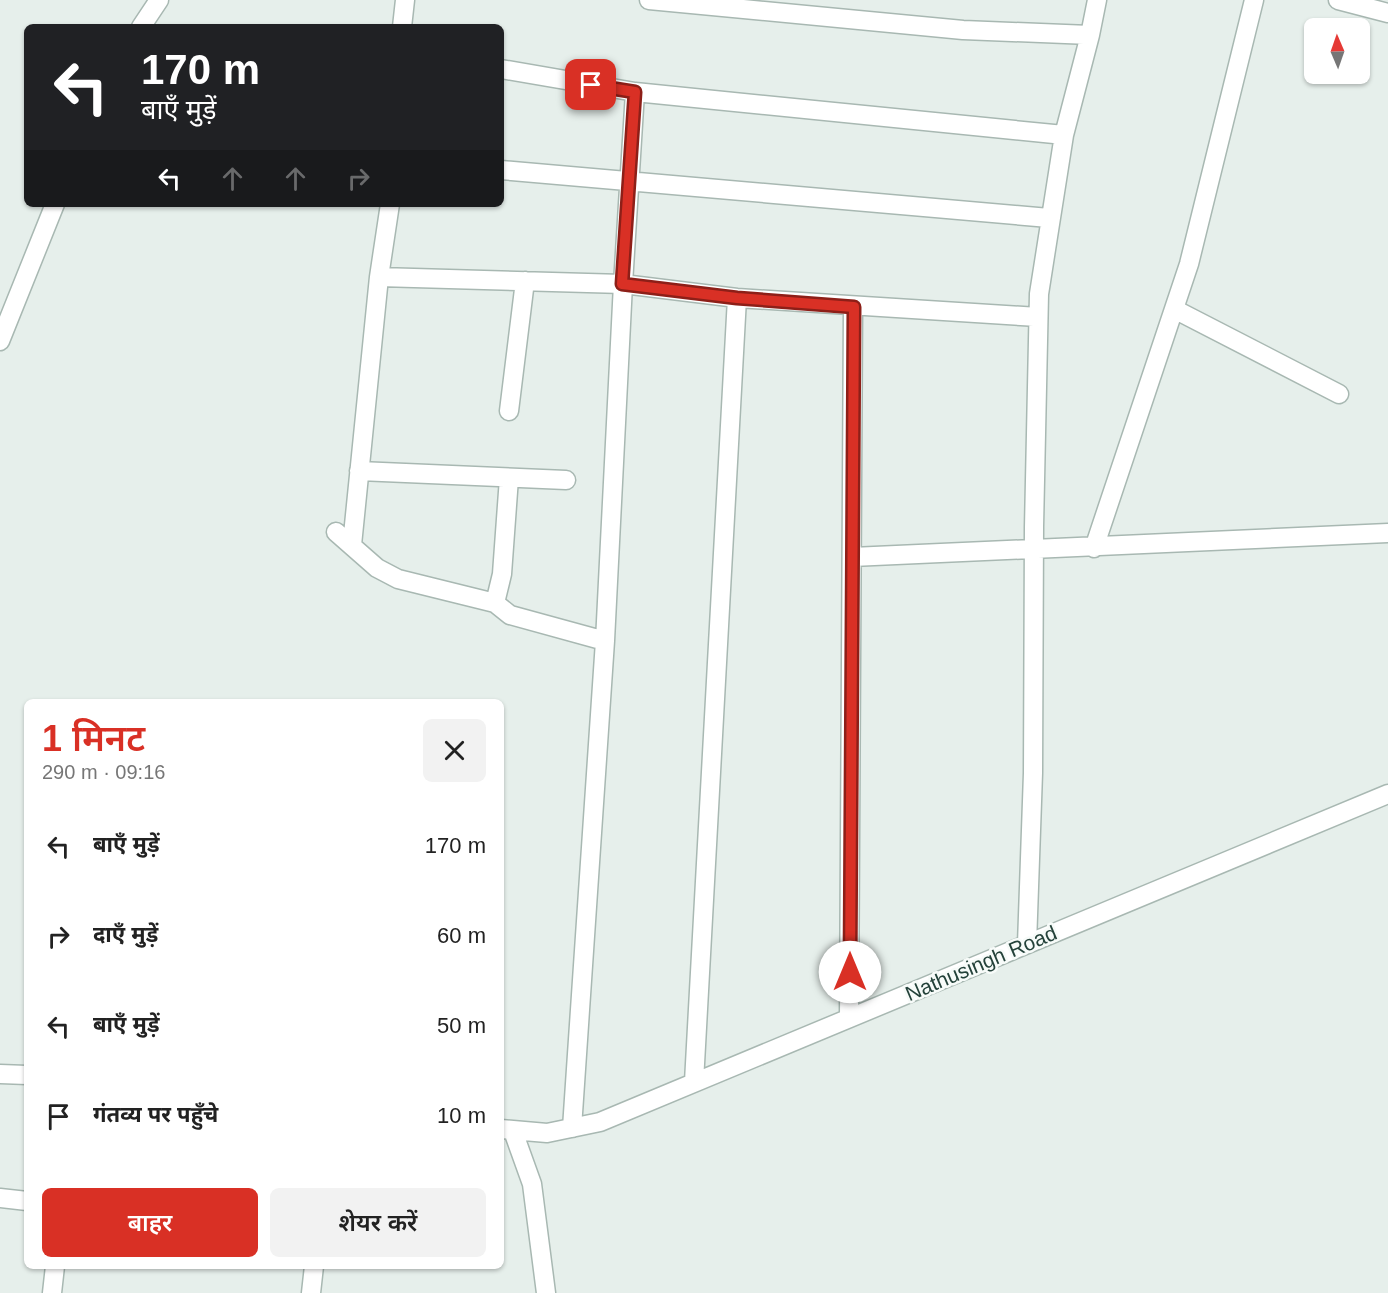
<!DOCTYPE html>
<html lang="hi">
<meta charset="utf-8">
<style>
:root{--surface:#fff;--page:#f2f2f2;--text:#222;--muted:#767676;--accent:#d93025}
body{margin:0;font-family:Helvetica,"Noto Sans Devanagari",sans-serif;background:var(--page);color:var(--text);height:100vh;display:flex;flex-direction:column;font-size:22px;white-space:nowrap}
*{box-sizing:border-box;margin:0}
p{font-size:20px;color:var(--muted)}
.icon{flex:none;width:33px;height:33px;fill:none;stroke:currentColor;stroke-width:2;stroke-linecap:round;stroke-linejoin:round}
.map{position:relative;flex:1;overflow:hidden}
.side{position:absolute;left:24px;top:699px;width:480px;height:570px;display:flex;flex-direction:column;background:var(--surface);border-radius:9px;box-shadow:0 2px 4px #0004}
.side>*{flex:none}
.guide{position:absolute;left:24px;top:24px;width:480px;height:183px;border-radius:9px;box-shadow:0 2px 4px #0004;background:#202124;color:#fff;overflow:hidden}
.needle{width:39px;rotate:358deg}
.tools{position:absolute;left:1304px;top:18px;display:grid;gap:12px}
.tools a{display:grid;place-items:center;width:66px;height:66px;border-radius:9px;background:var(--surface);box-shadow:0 2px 4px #0004;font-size:30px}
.pin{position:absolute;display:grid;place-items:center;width:51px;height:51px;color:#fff;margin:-26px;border-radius:12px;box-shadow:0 3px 9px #0006}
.me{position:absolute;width:66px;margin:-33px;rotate:0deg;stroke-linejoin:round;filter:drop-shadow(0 0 4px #0008)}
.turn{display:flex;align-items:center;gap:21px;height:126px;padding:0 18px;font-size:27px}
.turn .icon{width:78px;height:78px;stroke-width:2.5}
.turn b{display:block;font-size:42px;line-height:51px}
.lanes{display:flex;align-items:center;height:57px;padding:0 18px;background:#0003;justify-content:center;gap:30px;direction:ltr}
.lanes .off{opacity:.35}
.round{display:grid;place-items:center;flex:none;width:63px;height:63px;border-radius:9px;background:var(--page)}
.summary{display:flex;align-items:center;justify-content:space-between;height:102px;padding:0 18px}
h1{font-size:36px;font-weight:600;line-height:45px;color:var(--accent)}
.action{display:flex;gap:12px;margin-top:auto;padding:12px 18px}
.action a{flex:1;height:69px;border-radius:9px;background:var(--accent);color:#fff;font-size:24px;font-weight:600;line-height:69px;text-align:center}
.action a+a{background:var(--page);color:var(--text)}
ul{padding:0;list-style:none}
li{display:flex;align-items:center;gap:18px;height:90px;padding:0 18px}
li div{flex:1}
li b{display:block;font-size:22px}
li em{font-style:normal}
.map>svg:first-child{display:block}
</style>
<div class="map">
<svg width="1388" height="1293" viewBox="0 0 1388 1293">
<rect width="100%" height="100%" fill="#e6efeb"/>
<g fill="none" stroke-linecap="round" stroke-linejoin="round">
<g stroke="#a8b8b2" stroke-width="21">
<path id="minor" d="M 649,0 L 963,30 L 1090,35
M 1338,0 L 1388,13
M 402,27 L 405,0
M 501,69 L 635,92 L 1064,135
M 501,170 L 1049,218
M 379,277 L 623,284 L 737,298 L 1038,317
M 1174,309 L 1339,394
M 509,411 L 525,281
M 359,471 L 566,480
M 336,532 L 377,568 L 398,579 L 495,603 L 510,615 L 605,641
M 352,545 L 379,277 L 390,204
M 1094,548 L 1189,264 L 1254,0
M 852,557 L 1388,533
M 495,603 L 502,574 L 509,478
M 1027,944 L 1033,773 L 1034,527 L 1039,294 L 1064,135 L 1090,35 L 1097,0
M 849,1018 L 853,307
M 0,1074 L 27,1075
M 694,1082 L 737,298
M 572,1128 L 605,641 L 623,284 L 635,92
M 501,1129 L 547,1133 L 600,1122 L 1388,794
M 513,1131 L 532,1184 L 546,1293
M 0,1198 L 27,1201
M 52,1293 L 55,1266
M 311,1293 L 314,1266"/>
</g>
<g stroke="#a8b8b2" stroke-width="21">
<path id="tertiary" d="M 141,27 L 159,0
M 0,341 L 55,204"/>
</g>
<use href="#minor" stroke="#fff" stroke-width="18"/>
<use href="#tertiary" stroke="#fff" stroke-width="18"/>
</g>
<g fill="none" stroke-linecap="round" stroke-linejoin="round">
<g stroke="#8d1f18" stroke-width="15">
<path id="route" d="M 591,85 L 635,92 L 622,284 L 737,298 L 854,307 L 850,972"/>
</g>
<use href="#route" stroke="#d93025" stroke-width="10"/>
</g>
<g text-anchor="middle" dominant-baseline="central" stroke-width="5" stroke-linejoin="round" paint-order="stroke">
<g font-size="21" fill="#24423a" stroke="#f7fbf9">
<text transform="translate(981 963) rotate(-23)">Nathusingh Road</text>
</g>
</g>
</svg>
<div class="tools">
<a><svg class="needle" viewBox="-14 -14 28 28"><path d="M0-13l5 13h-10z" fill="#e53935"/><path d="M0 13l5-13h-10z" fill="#767676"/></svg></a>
</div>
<div class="pin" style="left:591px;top:85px;background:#d93025"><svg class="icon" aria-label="arrive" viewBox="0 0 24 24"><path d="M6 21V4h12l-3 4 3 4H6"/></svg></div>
<svg class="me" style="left:850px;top:972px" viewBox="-20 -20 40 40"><circle r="19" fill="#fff"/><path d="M0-13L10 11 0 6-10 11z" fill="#d93025"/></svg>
<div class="guide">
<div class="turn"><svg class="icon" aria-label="left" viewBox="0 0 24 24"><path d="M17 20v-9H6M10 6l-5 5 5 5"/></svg><div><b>170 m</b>बाएँ मुड़ें</div></div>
<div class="lanes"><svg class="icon" aria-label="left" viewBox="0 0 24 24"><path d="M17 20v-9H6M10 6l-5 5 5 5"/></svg><svg class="icon off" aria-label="ahead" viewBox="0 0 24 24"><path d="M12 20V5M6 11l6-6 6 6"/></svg><svg class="icon off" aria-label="ahead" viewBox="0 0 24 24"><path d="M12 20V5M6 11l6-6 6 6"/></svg><svg class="icon off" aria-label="right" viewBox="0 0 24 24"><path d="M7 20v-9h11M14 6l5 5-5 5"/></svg></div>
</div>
<section class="side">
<div class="summary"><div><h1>1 मिनट</h1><p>290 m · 09:16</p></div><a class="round"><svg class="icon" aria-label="close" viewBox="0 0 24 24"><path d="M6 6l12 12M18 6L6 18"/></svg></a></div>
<ul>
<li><svg class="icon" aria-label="left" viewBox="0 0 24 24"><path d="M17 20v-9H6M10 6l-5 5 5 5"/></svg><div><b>बाएँ मुड़ें</b></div><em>170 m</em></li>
<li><svg class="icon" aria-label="right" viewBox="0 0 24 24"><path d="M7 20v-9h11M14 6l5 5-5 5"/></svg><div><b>दाएँ मुड़ें</b></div><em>60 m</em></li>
<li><svg class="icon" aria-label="left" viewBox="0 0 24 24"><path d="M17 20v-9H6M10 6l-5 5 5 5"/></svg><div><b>बाएँ मुड़ें</b></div><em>50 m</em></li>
<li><svg class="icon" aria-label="arrive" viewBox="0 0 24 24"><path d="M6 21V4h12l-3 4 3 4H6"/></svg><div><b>गंतव्य पर पहुँचे</b></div><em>10 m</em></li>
</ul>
<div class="action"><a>बाहर</a><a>शेयर करें</a></div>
</section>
</div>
